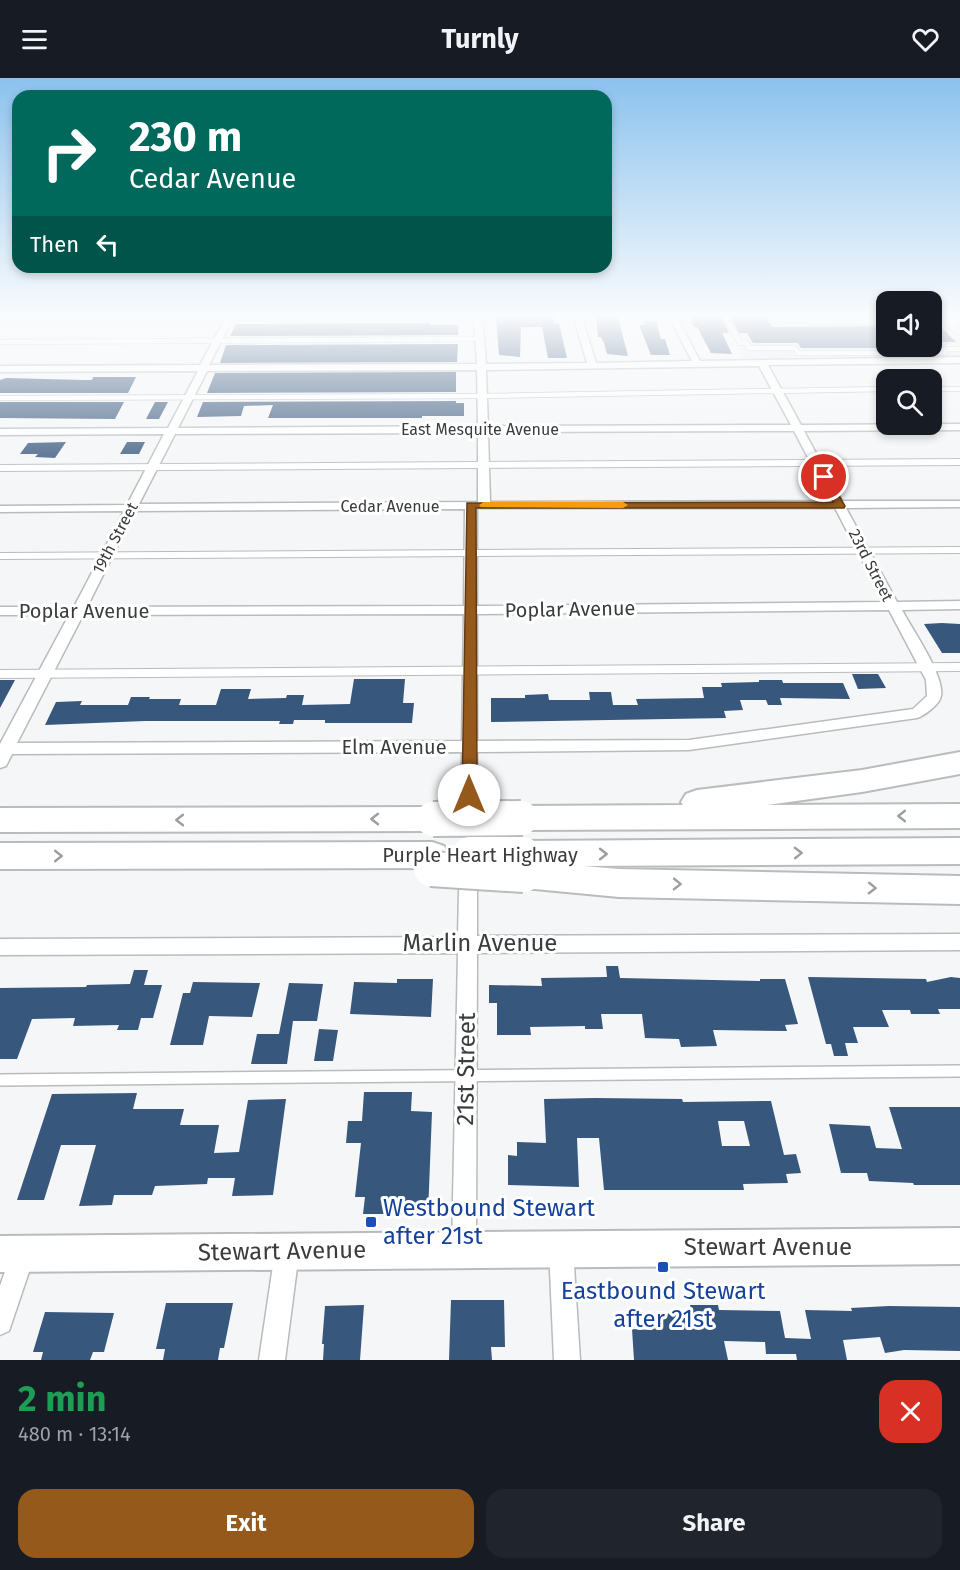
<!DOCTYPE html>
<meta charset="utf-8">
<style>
:root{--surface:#171b24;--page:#20242c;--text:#f1f3f6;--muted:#9ea1a6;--accent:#96591c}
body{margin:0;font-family:"Fira Sans",sans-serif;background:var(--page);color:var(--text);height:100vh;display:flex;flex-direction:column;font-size:22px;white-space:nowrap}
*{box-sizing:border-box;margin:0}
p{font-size:20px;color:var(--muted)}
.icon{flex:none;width:33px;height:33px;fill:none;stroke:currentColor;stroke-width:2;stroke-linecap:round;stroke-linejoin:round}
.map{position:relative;height:1282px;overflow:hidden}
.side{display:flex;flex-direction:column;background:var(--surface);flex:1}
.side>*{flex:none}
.guide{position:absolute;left:12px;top:12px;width:600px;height:183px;border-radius:18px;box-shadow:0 3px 9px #0003;background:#00695c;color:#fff;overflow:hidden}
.buttons{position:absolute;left:876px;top:213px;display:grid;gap:12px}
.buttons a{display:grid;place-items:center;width:66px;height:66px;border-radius:12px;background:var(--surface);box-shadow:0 3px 9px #0003;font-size:30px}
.pin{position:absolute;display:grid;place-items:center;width:51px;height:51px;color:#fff;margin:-26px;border:3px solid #fff;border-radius:50%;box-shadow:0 2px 6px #0007}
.me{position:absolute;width:66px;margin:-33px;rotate:0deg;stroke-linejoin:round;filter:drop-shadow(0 0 4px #0008)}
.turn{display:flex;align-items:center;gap:21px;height:126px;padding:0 18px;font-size:27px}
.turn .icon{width:78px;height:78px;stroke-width:2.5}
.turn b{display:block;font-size:42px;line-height:51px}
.then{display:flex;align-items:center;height:57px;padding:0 18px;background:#0003;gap:12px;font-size:22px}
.round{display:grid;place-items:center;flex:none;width:63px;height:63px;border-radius:18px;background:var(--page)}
.summary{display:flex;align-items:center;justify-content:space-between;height:102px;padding:0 18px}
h1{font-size:36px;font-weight:700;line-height:45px;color:#1e9e55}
.primary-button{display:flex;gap:12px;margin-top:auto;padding:12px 18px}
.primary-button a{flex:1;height:69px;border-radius:18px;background:var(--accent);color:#fff;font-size:24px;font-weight:700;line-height:69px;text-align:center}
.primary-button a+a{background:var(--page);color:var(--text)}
header{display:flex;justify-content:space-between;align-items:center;height:78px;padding:0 18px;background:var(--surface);font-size:27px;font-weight:700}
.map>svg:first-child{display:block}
</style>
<header><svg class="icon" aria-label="menu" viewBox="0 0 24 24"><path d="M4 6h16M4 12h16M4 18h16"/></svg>Turnly<svg class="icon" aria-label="heart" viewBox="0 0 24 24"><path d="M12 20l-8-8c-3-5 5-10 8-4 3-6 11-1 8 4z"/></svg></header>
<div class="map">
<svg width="960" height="1282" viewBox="0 0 960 1282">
<rect width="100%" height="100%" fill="#f4f6f8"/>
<path fill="#e5ecf5" d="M 719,237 L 886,237 L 886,268 L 932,268 L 932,237 L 949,237 L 960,247 L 960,279 L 745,280 Z"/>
<path fill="#38577d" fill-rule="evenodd" d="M 502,237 L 554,237 L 554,246 L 559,245 L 567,280 L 548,280 L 542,249 L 521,249 L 520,279 L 499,277 L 496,239 L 502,239 Z
M 596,237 L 618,239 L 628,278 L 607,276 L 604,265 L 601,259 L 598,259 Z
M 690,237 L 720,237 L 729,255 L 722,255 L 732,276 L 711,275 L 697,249 L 694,249 Z
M 729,237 L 765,237 L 772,249 L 886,248 L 886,270 L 801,270 L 798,265 L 753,265 L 747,255 L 739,255 Z
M 644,243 L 656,243 L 661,261 L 665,261 L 670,277 L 651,277 L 639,247 L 645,247 Z
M 430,245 L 430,247 L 458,247 L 458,257 L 230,258 L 236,246 Z
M 932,249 L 941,249 L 956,264 L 932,264 Z
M 458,266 L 457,284 L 220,285 L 226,267 Z
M 456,294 L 456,314 L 207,315 L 215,295 Z
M 93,299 L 136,299 L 128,315 L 0,315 L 0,302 L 6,300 L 83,302 L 92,302 Z
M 456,323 L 456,325 L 464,325 L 464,338 L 422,338 L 422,340 L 268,340 L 273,327 L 244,328 L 241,338 L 197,339 L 203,324 Z
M 0,324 L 124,324 L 115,341 L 0,340 Z
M 155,324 L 168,324 L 159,341 L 146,341 Z
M 66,364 L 55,380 L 35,379 L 38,376 L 20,376 L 28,365 Z
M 127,364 L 145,364 L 139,376 L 120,376 Z
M 942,545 L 960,546 L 960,575 L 942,575 L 924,546 Z
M 852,596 L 878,596 L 886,610 L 858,611 Z
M 354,601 L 405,601 L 403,625 L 414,625 L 412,645 L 325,645 L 325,642 L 294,642 L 293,646 L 279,646 L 280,643 L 145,643 L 45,647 L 56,624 L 82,623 L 80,627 L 128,627 L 131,619 L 150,619 L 149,621 L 181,621 L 179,627 L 216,627 L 221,611 L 251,611 L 248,621 L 286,620 L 287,617 L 304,617 L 302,627 L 350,626 Z
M 0,602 L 15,602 L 0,630 Z
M 759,602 L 782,602 L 783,605 L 843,605 L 850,621 L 780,620 L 782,627 L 768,627 L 766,622 L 740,622 L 743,632 L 724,633 L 726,640 L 491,644 L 491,620 L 525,620 L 525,617 L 548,616 L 549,622 L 590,622 L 589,614 L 611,614 L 613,627 L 638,627 L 636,621 L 704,620 L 702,609 L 722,609 L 721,605 L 759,604 Z
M 606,888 L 618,888 L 620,900 L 760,903 L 760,901 L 785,901 L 798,946 L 785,947 L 787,953 L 713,952 L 717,968 L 681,969 L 679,961 L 645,960 L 642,936 L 601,936 L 603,951 L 585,951 L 585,948 L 530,949 L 531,957 L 497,957 L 497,925 L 489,925 L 489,907 L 542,908 L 541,900 L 607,899 Z
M 134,892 L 148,892 L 144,907 L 162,907 L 153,940 L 141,940 L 138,952 L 117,952 L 119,947 L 73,948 L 75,940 L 32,941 L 17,981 L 0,981 L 0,910 L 86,909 L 87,907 L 130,906 Z
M 808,899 L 926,901 L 927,904 L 951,899 L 960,900 L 960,931 L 938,931 L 940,936 L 911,936 L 910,932 L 882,932 L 889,949 L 853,949 L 858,965 L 845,965 L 848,978 L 834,978 L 831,966 L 826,966 Z
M 397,901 L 433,901 L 431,939 L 350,936 L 354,904 L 397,905 Z
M 193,904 L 260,905 L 252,939 L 209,938 L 203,967 L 170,967 L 183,915 L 190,915 Z
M 289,905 L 323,906 L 317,943 L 293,943 L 287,986 L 251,986 L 257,956 L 279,956 Z
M 319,951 L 338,952 L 333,983 L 314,983 Z
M 364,1014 L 412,1014 L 411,1033 L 432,1034 L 428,1136 L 363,1136 L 365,1119 L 355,1119 L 361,1065 L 346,1065 L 348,1043 L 362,1043 Z
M 137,1015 L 133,1031 L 184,1031 L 180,1047 L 219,1047 L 214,1075 L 239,1074 L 248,1022 L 286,1021 L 273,1117 L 232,1118 L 235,1100 L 208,1100 L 207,1106 L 155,1108 L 152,1117 L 114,1117 L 112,1127 L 79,1128 L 96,1067 L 61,1067 L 44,1122 L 17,1122 L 52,1016 Z
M 595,1020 L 682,1021 L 683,1024 L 771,1023 L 784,1077 L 796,1076 L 801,1095 L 786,1096 L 788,1105 L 743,1106 L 744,1112 L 604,1112 L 599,1060 L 577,1060 L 579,1109 L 508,1107 L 508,1077 L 517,1078 L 517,1064 L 546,1065 L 544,1021 ZM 718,1043 L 744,1043 L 750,1068 L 722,1068 Z
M 889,1029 L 960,1029 L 960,1107 L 914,1107 L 913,1105 L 869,1103 L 867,1095 L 841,1095 L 829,1046 L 870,1048 L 876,1070 L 902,1071 Z
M 451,1222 L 504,1222 L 505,1269 L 491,1269 L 492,1282 L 449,1282 Z
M 166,1225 L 233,1225 L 224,1270 L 220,1270 L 218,1282 L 163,1282 L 165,1271 L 156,1271 Z
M 364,1227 L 360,1282 L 323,1282 L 324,1266 L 322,1266 L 325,1228 Z
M 690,1227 L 718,1227 L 719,1232 L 780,1233 L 785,1260 L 811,1261 L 805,1232 L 852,1233 L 851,1230 L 889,1228 L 960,1229 L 960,1273 L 904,1272 L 885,1275 L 880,1259 L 843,1262 L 847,1282 L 797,1282 L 796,1276 L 766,1276 L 765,1264 L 724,1263 L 728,1282 L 634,1282 L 632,1251 L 652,1252 L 651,1236 L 692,1235 Z
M 45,1234 L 114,1235 L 104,1274 L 93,1274 L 90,1282 L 41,1282 L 43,1274 L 33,1274 Z"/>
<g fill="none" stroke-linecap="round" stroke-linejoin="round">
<g stroke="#b9bbbd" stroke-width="6">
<path id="lane-far3" d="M 724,237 L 740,265 L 746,265 L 749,270 L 795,270 L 798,275 L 945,275 L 940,271 L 960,271
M 781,237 L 784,243 L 886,244
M 932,244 L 960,244
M 947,244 L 960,255
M 0,264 L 479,261
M 932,311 L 960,311
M 0,320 L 483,318 L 886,311"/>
</g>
<g stroke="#b9bbbd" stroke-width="8">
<path id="lane-far2" d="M 0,390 L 960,384
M 0,478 L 960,472"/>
</g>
<g stroke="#b9bbbd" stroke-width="10">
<path id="lane-far1" d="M 0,596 L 960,589"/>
</g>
<g stroke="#b9bbbd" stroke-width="14">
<path id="lane" d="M 0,1002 L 960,993"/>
</g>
<g stroke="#b9bbbd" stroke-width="3">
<path id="street" d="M 482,237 L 486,286 L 587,285 L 573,237 L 581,237 L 596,285 L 692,283 L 668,237 L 676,237 L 700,283 L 960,279 L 960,285 L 768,287 L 801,347 L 960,346 L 960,352 L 804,353 L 842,423 L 960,423 L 960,429 L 846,430 L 897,524 L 960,523 L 960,531 L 902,532 C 912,551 945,598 941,618 C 940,626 924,638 917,640 L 689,672 L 477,674 L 477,718 L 475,722 L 463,722 L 461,718 L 462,674 L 12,676 L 6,688 L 0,690 L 0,666 L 69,537 L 0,537 L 0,529 L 74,529 L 124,433 L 0,434 L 0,428 L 127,427 L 164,356 L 0,357 L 0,351 L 168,350 L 198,293 L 0,294 L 0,288 L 200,287 L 224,243 L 0,243 L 0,239 ZM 474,241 L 477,286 L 209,287 L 232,242 ZM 759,288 L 791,347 L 488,348 L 486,292 ZM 477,292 L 478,348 L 178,350 L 207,293 ZM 794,353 L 831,423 L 490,424 L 488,354 ZM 478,355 L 478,424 L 139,426 L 175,356 ZM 477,430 L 835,430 L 884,524 L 477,528 ZM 465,431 L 464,528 L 87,529 L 135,433 ZM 889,532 L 926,602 L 927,618 L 913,631 L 689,662 L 477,663 L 477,536 ZM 464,536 L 462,663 L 17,665 L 83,537 Z
M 468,804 L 474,806 L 477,811 L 477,858 L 960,856 L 960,872 L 477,875 L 476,1171 L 472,1179 L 464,1183 L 456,1179 L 452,1171 L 458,875 L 0,877 L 0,861 L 458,859 L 459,811 L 462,806 Z
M 561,1159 L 569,1163 L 573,1171 L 580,1282 L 554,1282 L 549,1171 L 553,1163 Z
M 287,1162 L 295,1166 L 299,1174 L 285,1282 L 259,1282 L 275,1174 L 279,1166 Z
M 23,1164 L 32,1167 L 35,1176 L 9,1253 L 0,1257 L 0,1208 L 14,1167 Z"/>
</g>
<g stroke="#b9bbbd" stroke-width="4">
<path id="secondary" d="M 960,1150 L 960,1186 L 0,1194 L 0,1158 Z"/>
</g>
<g stroke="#b9bbbd" stroke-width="3">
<path id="primary" d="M 953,237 L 960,237 L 960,242 Z"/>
</g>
<g stroke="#b9bbbd" stroke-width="4">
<path id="highway" d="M 960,674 L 960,696 L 862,714 L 767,727 L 960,726 L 960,750 L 521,752 L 510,748 L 505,740 L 510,732 L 521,728 L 683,727 L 681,724 L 686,716 L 697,712 L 862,692 Z
M 433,729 L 444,732 L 449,741 L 444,750 L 433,753 L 0,754 L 0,730 Z
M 960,760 L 960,786 L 584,788 L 619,791 L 960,798 L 960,826 L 619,819 L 524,810 L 512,807 L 507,797 L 512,787 L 515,786 L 511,785 L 507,776 L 511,767 L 523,763 Z
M 432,764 L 444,768 L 448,777 L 444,786 L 432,790 L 0,791 L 0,765 Z"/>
</g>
<use href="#lane-far3" stroke="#fff" stroke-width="4.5"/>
<use href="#lane-far2" stroke="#fff" stroke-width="6"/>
<use href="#lane-far1" stroke="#fff" stroke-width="8"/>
<use href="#lane" stroke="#fff" stroke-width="11"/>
<use href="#street" fill="#fff" fill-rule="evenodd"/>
<use href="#secondary" fill="#fff" fill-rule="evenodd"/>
<use href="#primary" fill="#fff" fill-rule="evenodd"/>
<use href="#highway" fill="#fff" fill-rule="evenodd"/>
<g stroke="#b9bbbd" stroke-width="38" stroke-linecap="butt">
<path id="highway-bridge" d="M 433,741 L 521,740
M 470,776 L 523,776
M 431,791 L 524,797"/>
</g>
<use href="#highway-bridge" stroke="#fff" stroke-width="34"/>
</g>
<defs><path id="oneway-chevron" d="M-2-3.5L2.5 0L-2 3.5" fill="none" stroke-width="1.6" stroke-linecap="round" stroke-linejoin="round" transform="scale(1.5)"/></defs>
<g stroke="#9d9e9e">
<use href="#oneway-chevron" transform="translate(902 738) rotate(180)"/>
<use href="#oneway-chevron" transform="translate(375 741) rotate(180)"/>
<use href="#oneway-chevron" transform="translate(180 742) rotate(180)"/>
<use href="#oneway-chevron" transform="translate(798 775) rotate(-1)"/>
<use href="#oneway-chevron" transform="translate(603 776)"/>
<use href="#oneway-chevron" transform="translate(58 778)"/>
<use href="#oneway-chevron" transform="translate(677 806) rotate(1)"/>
<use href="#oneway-chevron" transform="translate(872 810) rotate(1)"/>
</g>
<linearGradient id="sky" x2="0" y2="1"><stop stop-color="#8bc2ee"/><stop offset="0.57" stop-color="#fafbfc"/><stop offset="1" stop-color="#fafbfc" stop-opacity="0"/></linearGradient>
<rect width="960" height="417" fill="url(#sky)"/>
<path fill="#96591c" stroke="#623a12" stroke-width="1.5" d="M 820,397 L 827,397 L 845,428 L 844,430 L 476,430 L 477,717 L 474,721 L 464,721 L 462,717 L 467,425 L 833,424 L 819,399 Z"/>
<path fill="#f59e0b" d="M 484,424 L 623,424 L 628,427 L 623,430 L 481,429 L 479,427 Z"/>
<g fill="#1a4fb4" stroke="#fff" stroke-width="2">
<rect x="365" y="1138" width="12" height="12" rx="3"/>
<rect x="657" y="1183" width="12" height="12" rx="3"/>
</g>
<g text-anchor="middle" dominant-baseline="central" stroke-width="6" stroke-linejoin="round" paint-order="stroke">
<g font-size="16" fill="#3b3c3d" stroke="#fff">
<text x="480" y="351">East Mesquite Avenue</text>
<text x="390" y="428">Cedar Avenue</text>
<text transform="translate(115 460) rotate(-62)">19th Street</text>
<text transform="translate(871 487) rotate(63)">23rd Street</text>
</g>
<g font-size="20" fill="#3b3c3d" stroke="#fff">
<text transform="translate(570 531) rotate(-1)">Poplar Avenue</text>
<text x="84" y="533">Poplar Avenue</text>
<text x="394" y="669">Elm Avenue</text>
<text x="480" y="777">Purple Heart Highway</text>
</g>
<g font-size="24" fill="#3b3c3d" stroke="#fff">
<text x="480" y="865">Marlin Avenue</text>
<text transform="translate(466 991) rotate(-89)">21st Street</text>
<text x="768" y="1169">Stewart Avenue</text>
<text transform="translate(282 1173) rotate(-1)">Stewart Avenue</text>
</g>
<g font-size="24" fill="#164399" stroke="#fff" text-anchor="start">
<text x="383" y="1130">Westbound Stewart<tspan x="383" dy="28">after 21st</tspan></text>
<text x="663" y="1213" text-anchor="middle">Eastbound Stewart<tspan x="663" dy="28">after 21st</tspan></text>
</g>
</g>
</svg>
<div class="buttons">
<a><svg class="icon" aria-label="sound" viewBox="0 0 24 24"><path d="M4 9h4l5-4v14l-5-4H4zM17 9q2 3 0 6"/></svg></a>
<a><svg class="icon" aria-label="search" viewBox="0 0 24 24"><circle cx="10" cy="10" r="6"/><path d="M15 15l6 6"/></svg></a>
</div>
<div class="pin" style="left:824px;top:399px;background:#d93025"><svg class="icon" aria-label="arrive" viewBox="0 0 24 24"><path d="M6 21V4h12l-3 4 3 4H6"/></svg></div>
<svg class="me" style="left:469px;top:717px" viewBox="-20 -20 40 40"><circle r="19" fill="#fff"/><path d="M0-13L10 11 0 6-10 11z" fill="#96591c"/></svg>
<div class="guide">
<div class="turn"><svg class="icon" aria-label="right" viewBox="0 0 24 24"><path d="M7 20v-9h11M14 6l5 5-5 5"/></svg><div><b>230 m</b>Cedar Avenue</div></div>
<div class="then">Then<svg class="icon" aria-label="left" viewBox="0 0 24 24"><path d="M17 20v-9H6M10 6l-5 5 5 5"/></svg></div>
</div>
</div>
<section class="side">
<div class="summary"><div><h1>2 min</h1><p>480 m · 13:14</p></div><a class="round" style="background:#d93025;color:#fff"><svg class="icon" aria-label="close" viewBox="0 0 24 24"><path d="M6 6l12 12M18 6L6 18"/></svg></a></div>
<div class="primary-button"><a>Exit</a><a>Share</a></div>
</section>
